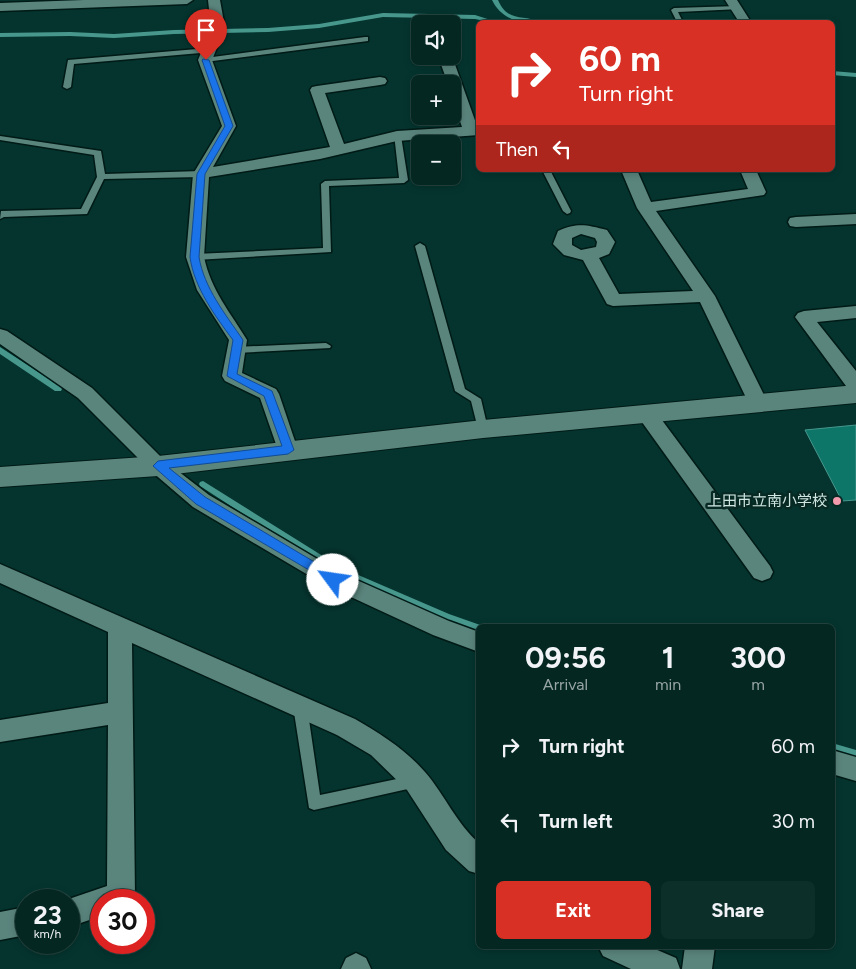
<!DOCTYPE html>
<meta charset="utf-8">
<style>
:root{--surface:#042722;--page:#0d2f2a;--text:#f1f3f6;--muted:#97a5a5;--line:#254440;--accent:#d93025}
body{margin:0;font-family:Figtree,"Noto Sans JP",sans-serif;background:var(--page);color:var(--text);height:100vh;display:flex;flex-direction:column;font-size:19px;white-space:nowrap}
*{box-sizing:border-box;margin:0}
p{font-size:16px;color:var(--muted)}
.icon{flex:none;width:28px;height:28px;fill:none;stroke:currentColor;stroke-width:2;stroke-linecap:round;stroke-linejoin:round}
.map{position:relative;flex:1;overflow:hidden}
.drawer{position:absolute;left:476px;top:624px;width:359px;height:325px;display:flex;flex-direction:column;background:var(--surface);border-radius:8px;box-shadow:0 2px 8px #0003,0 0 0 1px var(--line)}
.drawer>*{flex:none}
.banner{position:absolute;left:476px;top:20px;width:359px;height:152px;border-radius:8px;box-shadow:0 2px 8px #0003,0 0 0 1px var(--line);background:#d93025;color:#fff;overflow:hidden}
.controls{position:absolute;left:411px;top:15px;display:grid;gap:10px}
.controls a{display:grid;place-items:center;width:50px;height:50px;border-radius:8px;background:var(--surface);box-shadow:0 2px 8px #0003,0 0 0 1px var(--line);font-size:25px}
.speed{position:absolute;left:15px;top:889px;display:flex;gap:10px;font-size:25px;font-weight:700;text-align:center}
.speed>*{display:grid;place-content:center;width:65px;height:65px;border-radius:50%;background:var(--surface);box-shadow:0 2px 8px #0003,0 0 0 1px var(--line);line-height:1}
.speed small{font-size:12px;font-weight:400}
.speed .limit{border:8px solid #d22;background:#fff;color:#111}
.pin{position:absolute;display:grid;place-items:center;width:42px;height:42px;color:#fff;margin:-51px -21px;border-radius:50% 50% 50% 0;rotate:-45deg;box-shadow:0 0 5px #0007}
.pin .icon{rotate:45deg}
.me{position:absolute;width:55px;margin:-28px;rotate:301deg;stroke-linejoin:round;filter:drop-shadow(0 0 4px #0008)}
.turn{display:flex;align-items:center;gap:18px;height:105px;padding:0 20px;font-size:22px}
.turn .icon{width:65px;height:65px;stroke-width:2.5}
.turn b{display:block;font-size:35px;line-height:42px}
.then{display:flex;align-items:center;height:48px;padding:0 20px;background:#0003;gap:10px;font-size:19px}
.eta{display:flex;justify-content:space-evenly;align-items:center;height:85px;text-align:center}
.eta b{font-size:30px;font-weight:700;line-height:35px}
.cta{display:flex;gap:10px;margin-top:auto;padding:10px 20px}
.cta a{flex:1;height:58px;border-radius:8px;background:var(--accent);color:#fff;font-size:20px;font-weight:700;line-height:58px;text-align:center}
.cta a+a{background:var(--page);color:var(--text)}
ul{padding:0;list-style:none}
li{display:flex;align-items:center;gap:15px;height:75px;padding:0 20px}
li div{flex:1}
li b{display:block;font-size:19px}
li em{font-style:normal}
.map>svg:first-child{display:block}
</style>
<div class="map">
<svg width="856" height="969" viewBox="0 0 856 969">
<rect width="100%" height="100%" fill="#05342e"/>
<path fill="#0d7669" stroke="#47978d" d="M 856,425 L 856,500 L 842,501 L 805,430 Z"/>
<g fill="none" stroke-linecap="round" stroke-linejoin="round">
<path fill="#47978d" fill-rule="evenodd" d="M 492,0 L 498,0 C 508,23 523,14 541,22 C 521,25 501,19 492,0 Z
M 383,13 L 475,15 L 497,22 L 490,22 L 475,19 L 383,17 L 319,28 L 268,32 L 174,34 L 114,38 L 70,36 L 0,37 L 0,33 L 70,32 L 114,34 L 174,30 L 268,28 L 319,24 Z
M 832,71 L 856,73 L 856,77 L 832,75 Z
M 0,347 L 61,387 L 62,389 L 61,391 L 55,391 L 0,354 Z
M 203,481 L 342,568 L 449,614 L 483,626 L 479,626 L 479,633 L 476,632 L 443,620 L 336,574 L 200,486 L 199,484 L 200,482 Z
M 832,743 L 856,750 L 856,760 L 832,753 Z"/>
<g stroke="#001a16" stroke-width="3">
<path id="service" d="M 738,6 L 740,7 L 740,9 L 678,12 L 683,22 L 677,22 L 671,10 L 674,8 Z
M 365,37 L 368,37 L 368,41 L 205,62 L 201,60 L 205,58 Z
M 209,48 L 213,50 L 212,52 L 74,64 L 71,87 L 67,89 L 63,87 L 68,60 Z
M 394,134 L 401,136 L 408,180 L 404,183 L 329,186 L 331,252 L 195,260 L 190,257 L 195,254 L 323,248 L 321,184 L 325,181 L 399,178 Z
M 0,136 L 101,151 L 105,174 L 201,171 L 205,174 L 201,177 L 104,179 L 87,214 L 4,217 L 0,219 L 1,211 L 81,209 L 97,177 L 94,155 L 0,140 Z
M 542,170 L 550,170 L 571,211 L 570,213 L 567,214 L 563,211 Z
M 420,243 L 425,246 L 465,389 L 481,399 L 488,429 L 487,432 L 483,433 L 478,429 L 471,401 L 455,391 L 415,246 Z
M 326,343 L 331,346 L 330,348 L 236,353 L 231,350 L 236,347 Z
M 300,700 L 305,702 L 307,706 L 320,795 L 416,775 L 421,776 L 423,781 L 421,786 L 314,810 L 309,808 L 293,706 L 295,702 Z"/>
</g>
<g stroke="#001a16" stroke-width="3">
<path id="minor" d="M 84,0 L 193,0 L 187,4 L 0,11 L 0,3 Z
M 208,0 L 220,0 L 225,28 L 212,60 L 236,126 L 213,167 L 330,147 L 310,90 L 312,87 L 317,86 L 380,77 L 385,78 L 387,81 L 385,84 L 380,85 L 325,93 L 344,144 L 397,131 L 462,127 L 452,98 L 452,84 L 448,84 L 438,56 L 452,56 L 477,126 L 479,126 L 479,135 L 397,141 L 320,159 L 209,177 L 204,257 C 211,290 230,312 247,340 L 242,373 L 276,389 L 279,394 L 298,450 L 295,455 L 288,457 L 281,455 L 278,450 L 260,398 L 225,381 L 222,376 L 229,340 L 197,290 L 186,257 L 193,174 L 222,126 L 198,60 L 211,28 Z
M 725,0 L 737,0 L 751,22 L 739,22 Z
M 621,170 L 637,170 L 651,202 L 748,189 L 740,170 L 756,170 L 766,192 L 764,195 L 656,211 L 715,296 L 768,403 L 765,408 L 758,410 L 751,408 L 700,302 L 613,306 L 607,304 L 583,260 L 564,255 L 553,244 L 558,231 C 578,222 587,225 607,230 L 615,242 L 609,254 L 599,258 L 619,294 L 693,291 L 637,208 ZM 581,234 L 595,238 L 597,242 L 596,247 L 581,250 L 572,245 L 572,238 Z
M 856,214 L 856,224 L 796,227 L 790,226 L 788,222 L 790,218 L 796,217 Z
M 856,306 L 856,318 L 817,322 L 856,371 L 856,392 L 849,390 L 795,317 L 798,313 L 804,311 Z
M 0,329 L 7,331 L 92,388 L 165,461 L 209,495 L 341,573 L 449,621 L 479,632 L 479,652 L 433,635 L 325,585 L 193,507 L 151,471 L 78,398 L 0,344 Z
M 646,406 L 653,408 L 770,566 L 773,572 L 770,578 L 762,581 L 754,578 L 639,418 L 636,413 L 639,408 Z
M 0,564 L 355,719 C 381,734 406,750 425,772 C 445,795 456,823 479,843 L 479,874 L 469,871 L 446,850 L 407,790 L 371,755 L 337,735 L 132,643 L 135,896 L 134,900 L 101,900 L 101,916 L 69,927 L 69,900 L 66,900 L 107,886 L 108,725 L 0,742 L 0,720 L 108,703 L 108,632 L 0,583 Z
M 832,750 L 856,757 L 856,781 L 832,774 Z
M 26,907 L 26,935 L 0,940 L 0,912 Z
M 598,946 L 648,946 L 676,958 L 680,969 L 631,969 L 603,956 Z
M 685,946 L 715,946 L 712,969 L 682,969 Z
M 356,953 L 366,958 L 371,969 L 341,969 L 346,958 Z"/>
</g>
<g stroke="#001a16" stroke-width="2">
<path id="tertiary" d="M 856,385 L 856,403 L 483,438 L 158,476 L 0,487 L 0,467 L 158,456 L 483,420 Z"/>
</g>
<use href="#service" fill="#5a857d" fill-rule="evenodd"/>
<use href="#minor" fill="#5a857d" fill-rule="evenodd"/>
<use href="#tertiary" fill="#5a857d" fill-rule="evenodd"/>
</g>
<path fill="#1a73e8" stroke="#114b97" d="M 203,59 L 209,60 L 233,126 L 205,174 L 199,257 C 204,288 226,315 243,340 L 237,374 L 272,391 L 294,450 L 288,454 L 169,468 L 205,497 L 338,576 L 339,580 L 338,583 L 333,584 L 196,504 L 153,466 L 158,461 L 282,446 L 264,396 L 227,376 L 233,340 C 215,316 194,287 190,257 L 197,174 L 225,126 L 202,60 Z"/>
<circle fill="#f39aac" stroke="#072924" stroke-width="2" cx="837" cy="501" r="5"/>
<g text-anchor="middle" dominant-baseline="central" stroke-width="5" stroke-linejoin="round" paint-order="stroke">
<g font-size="15" fill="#cee5e0" stroke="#072924" text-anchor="end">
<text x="827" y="501">上田市立南小学校</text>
</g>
</g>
</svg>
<div class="controls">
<a><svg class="icon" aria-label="sound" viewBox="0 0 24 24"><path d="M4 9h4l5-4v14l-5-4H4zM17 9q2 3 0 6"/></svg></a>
<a>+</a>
<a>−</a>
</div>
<div class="speed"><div>23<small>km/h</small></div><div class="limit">30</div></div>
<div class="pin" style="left:206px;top:60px;background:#d93025"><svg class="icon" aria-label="arrive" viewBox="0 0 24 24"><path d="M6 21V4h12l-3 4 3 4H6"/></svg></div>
<svg class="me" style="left:333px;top:580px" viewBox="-20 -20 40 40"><circle r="19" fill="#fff"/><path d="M0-13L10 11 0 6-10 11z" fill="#1a73e8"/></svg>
<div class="banner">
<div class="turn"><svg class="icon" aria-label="right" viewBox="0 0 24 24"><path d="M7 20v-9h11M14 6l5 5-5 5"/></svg><div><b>60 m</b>Turn right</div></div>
<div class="then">Then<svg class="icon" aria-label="left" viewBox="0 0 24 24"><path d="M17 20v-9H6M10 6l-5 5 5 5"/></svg></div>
</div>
<section class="drawer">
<div class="eta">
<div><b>09:56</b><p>Arrival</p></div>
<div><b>1</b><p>min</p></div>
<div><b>300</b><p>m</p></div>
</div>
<ul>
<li><svg class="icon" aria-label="right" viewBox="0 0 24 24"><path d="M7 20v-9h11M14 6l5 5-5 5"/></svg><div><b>Turn right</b></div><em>60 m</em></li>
<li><svg class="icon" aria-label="left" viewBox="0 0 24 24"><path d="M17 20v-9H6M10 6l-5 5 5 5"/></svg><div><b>Turn left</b></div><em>30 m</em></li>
</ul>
<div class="cta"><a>Exit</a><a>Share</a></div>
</section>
</div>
